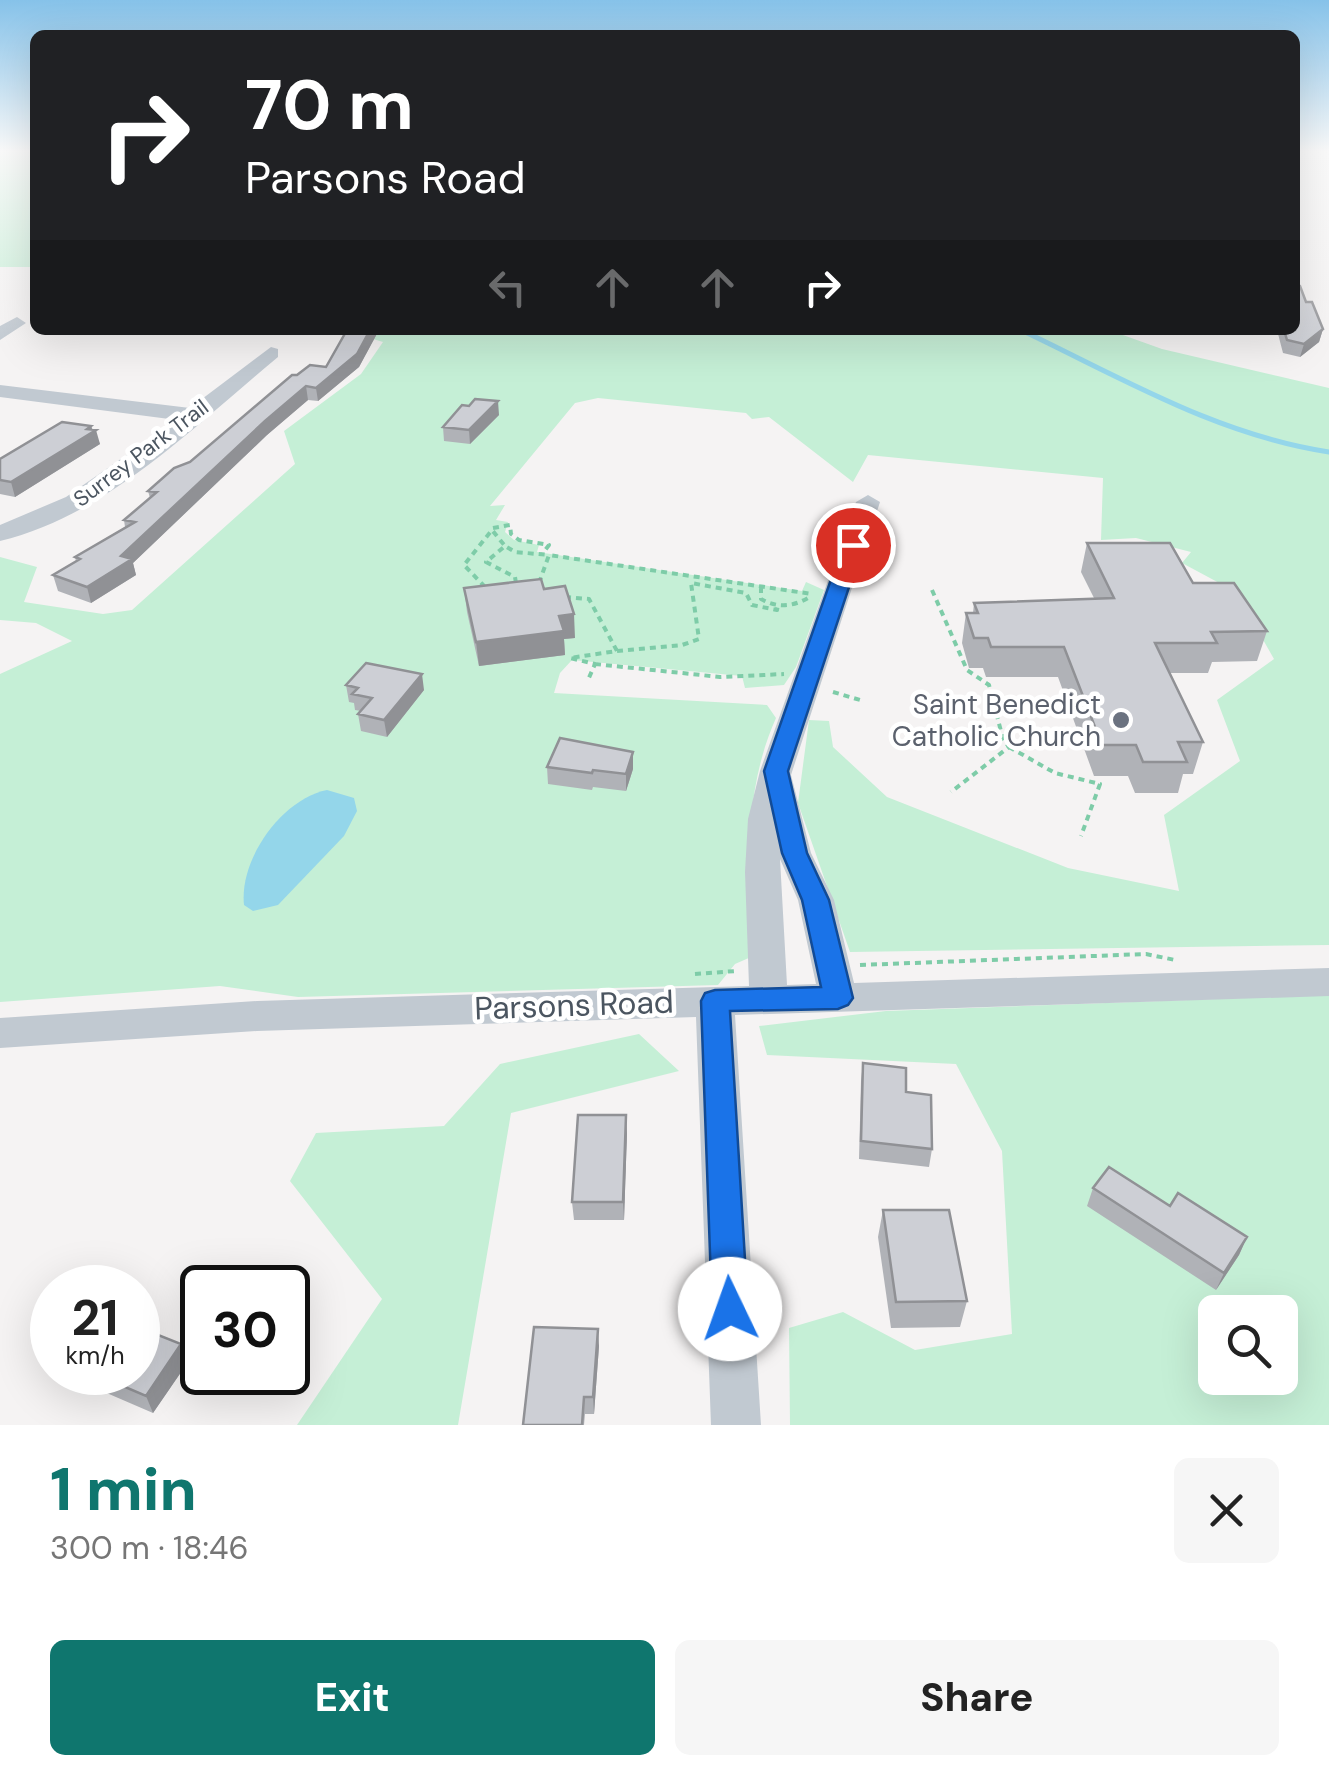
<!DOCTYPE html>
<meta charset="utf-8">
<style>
:root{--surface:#fff;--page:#f6f6f6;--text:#222;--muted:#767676;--accent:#0f766e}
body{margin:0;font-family:"DM Sans",sans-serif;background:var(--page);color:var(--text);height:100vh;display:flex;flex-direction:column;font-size:38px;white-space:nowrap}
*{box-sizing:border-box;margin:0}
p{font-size:32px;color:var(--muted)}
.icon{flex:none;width:55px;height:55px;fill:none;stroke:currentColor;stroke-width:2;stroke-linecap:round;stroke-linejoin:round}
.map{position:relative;height:1425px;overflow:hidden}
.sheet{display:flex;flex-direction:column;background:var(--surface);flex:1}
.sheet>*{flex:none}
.hud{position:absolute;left:30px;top:30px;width:1270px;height:305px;border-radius:15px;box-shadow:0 10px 40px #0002;background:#202124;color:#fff;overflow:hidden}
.buttons{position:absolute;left:1198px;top:1295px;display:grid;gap:20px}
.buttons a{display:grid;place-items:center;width:100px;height:100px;border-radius:15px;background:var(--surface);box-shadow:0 10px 40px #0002;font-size:50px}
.speed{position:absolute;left:30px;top:1265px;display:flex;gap:20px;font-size:50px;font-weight:700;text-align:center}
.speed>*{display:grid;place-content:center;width:130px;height:130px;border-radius:50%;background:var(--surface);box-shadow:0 10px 40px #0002;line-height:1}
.speed small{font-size:25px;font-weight:400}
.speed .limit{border:5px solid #111;border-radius:15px;background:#fff;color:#111}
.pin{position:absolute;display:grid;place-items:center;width:85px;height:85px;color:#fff;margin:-42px;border:5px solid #fff;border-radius:50%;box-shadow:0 2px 10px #0007}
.me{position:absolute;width:110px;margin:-55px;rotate:357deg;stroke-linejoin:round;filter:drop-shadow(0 0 8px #0008)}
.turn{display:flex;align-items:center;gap:35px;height:210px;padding:0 50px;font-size:45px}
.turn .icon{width:130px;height:130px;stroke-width:2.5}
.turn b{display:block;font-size:70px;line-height:85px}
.lanes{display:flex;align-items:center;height:95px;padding:0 50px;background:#0003;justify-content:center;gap:50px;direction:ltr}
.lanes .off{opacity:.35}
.round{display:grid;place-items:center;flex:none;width:105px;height:105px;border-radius:15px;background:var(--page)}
.overview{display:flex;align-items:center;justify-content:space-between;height:170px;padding:0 50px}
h1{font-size:60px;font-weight:800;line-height:75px;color:var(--accent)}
.primary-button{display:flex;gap:20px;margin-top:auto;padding:20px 50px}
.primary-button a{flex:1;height:115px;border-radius:15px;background:var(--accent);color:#fff;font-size:40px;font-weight:800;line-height:115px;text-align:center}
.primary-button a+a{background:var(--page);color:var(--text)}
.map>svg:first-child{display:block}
</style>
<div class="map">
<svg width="1329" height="1425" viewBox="0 0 1329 1425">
<rect width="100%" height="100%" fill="#f5f3f3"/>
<path fill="#c5efd6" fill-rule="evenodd" d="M 0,152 L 35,152 L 35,267 L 0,267 Z
M 381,330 L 1109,330 L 1162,349 L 1329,388 L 1329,945 L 850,952 L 798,803 L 809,720 L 829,721 L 833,747 L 887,797 L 1068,868 L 1179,891 L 1164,815 L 1240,761 L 1217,700 L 1274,659 L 1236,592 L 1182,563 L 1191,552 L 1136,538 L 1101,540 L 1103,478 L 868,455 L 853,482 L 769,417 L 752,419 L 746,413 L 598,398 L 575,403 L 490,506 L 505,505 L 496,520 L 508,522 L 505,532 L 514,540 L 539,545 L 537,552 L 802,591 L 806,582 L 824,590 L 796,667 L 784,685 L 745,688 L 742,676 L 572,660 L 560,673 L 554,693 L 767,705 L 776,718 C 742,794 749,875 751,957 L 735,964 L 718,985 L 298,997 L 220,986 L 0,1002 L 0,674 L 72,641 L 36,623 L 0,620 L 0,557 L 37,567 L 24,602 L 103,614 L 132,610 L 295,464 L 284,431 L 361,374 L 383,342 L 363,336 Z
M 1329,995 L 1329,1425 L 790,1425 L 789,1328 L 843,1312 L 915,1350 L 1012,1334 L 1002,1151 L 956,1064 L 767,1055 L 759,1026 L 886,1011 ZM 1215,1312 L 1280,1312 L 1280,1378 L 1215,1378 Z
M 639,1034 L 679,1071 L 511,1113 L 458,1425 L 297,1425 L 382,1299 L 290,1181 L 316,1133 L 444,1126 L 500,1064 Z"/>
<path fill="#94d6ea" d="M 327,790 L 354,798 L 357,811 L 344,836 L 278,905 L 253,911 L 244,905 C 239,859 282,799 327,790 Z"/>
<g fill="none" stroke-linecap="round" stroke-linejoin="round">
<path stroke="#94d6ea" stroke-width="5" d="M 1021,330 C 1122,378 1217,435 1329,452"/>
<path stroke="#7ecca8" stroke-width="4" stroke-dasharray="6 5" stroke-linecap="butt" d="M 493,528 L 510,525 L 511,534 L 519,540 L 549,545 L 542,554
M 516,583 L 515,577 L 486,562 L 505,546 L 515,552 L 549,555
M 539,583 L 549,555 L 812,594
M 485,587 L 464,565 L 492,530 L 505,546
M 761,587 L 761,599 C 777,608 792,607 808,598
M 932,590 L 967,670 L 989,685 L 1003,739 L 1009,747 L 951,792
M 565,597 L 589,599 L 617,651 L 570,658 L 595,664 L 588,680
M 617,651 L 682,645 L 699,639 L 691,583 L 746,593 L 752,605 L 777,610 L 778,605
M 595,664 L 720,677 L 784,674
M 833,692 L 860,700
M 1009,747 L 1055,773 L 1100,784 L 1081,836
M 860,965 L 1146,954 L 1175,960
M 695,974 L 736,971"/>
<path fill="#c1c9d1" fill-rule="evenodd" d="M 17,317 L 26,323 L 0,340 L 0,326 Z
M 271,347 L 278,349 L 278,357 C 194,426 108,515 0,541 L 0,525 L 66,497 L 177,420 L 0,397 L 0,385 L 190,408 Z
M 868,495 L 880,502 L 791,775 L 811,853 L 834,900 L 854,983 L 1329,968 L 1329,996 L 735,1015 L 761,1425 L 711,1425 L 696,1017 L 257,1031 L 0,1048 L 0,1018 L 257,1001 L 749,986 L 745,872 L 748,819 L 760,771 L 856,502 ZM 780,859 L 798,900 L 816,984 L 787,985 Z"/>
</g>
<path fill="#b0b2b7" d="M 1306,302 L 1323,329 L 1319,342 L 1300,357 L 1283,353 L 1277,330 L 1295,330 Z
M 347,330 L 379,330 L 359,367 L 318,401 L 308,400 L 267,435 L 133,563 L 136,575 L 91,603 L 58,591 L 53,575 L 76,561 L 75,557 L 125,527 L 124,520 L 150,498 L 148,491 L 190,462 L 297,375 L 326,367 Z
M 469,406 L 499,415 L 470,444 L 444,441 L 443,427 Z
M 91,426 L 100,444 L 15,497 L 0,494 L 0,459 Z
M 1087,543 L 1193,583 L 1267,631 L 1257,661 L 1212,662 L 1208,673 L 1169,673 L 1203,742 L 1193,774 L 1183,774 L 1178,793 L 1135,793 L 1128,776 L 1094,776 L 1058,677 L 986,677 L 983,668 L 969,668 L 962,643 L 966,613 L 973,613 L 974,603 L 1094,598 L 1081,572 Z
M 464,588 L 544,589 L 575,638 L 564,639 L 565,655 L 479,666 L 467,612 Z
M 346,685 L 424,690 L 387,737 L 361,731 L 358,714 L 361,711 L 355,710 L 354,703 L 349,702 Z
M 633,752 L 633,769 L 626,791 L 593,787 L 592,790 L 548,784 L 547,767 Z
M 863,1063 L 932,1149 L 929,1167 L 859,1159 L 861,1081 Z
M 627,1133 L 624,1220 L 574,1220 L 572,1202 Z
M 1093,1188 L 1170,1206 L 1247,1237 L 1239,1255 L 1216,1290 L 1087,1206 Z
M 883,1210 L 967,1301 L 960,1327 L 891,1328 L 878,1237 Z
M 599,1346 L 594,1414 L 585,1414 L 584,1425 L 523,1425 Z
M 188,1362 L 153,1413 L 58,1372 L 138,1372 Z"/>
<path fill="#909195" d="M 1323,329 L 1319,342 L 1300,357 L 1304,344 Z
M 370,330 L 379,330 L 359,367 L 318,401 L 316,388 Z
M 306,386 L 308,400 L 267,435 L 133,563 L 136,575 L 91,603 L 87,587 L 265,421 Z
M 498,401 L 499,415 L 470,444 L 469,430 Z
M 91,426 L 93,432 L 96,430 L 100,444 L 15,497 L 11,482 Z
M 574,614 L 575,638 L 564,639 L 565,655 L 479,666 L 476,642 L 559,616 Z
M 422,674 L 424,690 L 387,737 L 384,720 Z
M 633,752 L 633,769 L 626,791 L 626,774 Z
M 626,1115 L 627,1133 L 624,1220 L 623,1202 Z
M 1247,1237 L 1239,1255 L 1216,1290 L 1224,1273 Z
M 598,1329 L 599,1346 L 594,1414 L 593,1397 Z
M 181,1344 L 188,1362 L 153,1413 L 146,1396 Z"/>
<path fill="#cdcfd5" stroke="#909195" stroke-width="2.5" d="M 1295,284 L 1300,286 L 1306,302 L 1312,302 L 1323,329 L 1304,344 L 1287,340 L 1284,330 L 1295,330 Z
M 347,330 L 370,330 L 357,354 L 316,388 L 306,386 L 265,421 L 121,556 L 132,559 L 87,587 L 53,575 L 80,559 L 75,557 L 135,522 L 124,520 L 157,492 L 148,491 L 174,468 L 190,462 L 292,375 L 297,375 L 310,365 L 326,367 Z
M 475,399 L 498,401 L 469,430 L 443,427 L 462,405 L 469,406 Z
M 62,422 L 91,426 L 87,429 L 96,430 L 11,482 L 0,480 L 0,459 Z
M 1087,543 L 1170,543 L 1193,583 L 1234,583 L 1267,631 L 1211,632 L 1217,643 L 1155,643 L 1203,742 L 1178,742 L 1187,762 L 1143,762 L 1136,745 L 1102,745 L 1064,647 L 991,647 L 988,638 L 974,638 L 966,613 L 978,613 L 974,603 L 1114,598 Z
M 541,579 L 544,589 L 565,586 L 574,614 L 559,616 L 564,631 L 476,642 L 464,588 Z
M 366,663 L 422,674 L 384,720 L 358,714 L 372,698 L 352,694 L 358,688 L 346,685 Z
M 560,738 L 633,752 L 626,774 L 593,770 L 592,773 L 547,767 Z
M 863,1063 L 906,1068 L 906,1092 L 931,1095 L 932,1149 L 861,1141 Z
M 578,1115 L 626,1115 L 623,1202 L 572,1202 Z
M 1109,1167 L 1170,1206 L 1178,1193 L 1247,1237 L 1224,1273 L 1093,1188 Z
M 883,1210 L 949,1210 L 967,1301 L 896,1302 Z
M 138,1327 L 181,1344 L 146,1396 L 90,1372 L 138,1372 Z
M 534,1327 L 598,1329 L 593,1397 L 584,1397 L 582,1425 L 523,1425 Z
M 52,1346 L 52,1357 L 46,1354 Z"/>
<linearGradient id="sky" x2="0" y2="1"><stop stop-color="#86c2e9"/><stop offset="0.43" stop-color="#fafafa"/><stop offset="1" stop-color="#fafafa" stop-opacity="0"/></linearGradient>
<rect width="1329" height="352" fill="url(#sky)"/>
<path fill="#1a73e8" stroke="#114b97" stroke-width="2.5" d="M 853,539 L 863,545 L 788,771 L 807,853 L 829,900 L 853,998 L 848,1005 L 838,1009 L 730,1011 L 748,1309 L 743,1321 L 730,1326 L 718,1321 L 712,1309 L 701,1001 L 705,993 L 715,990 L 821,987 L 802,900 L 782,853 L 764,771 L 843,545 Z"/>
<circle fill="#6b7280" stroke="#fff" stroke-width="4" cx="1121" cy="720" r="10"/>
<g text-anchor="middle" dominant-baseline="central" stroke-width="9" stroke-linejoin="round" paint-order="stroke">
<g font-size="22" fill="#4b5560" stroke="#fff">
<text transform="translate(141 453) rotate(-37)">Surrey Park Trail</text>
</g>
<g font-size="28" fill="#5b616d" stroke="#fff" text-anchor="end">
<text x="1101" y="704">Saint Benedict<tspan x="1101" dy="32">Catholic Church</tspan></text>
</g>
<g font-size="32" fill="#4b5560" stroke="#fff">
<text transform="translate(574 1005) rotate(-2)">Parsons Road</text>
</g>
</g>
</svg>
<div class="buttons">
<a><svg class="icon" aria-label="search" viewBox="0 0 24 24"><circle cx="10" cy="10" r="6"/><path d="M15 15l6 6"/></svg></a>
</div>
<div class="speed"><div>21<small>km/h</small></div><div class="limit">30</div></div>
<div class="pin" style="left:853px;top:545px;background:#d93025"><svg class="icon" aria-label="arrive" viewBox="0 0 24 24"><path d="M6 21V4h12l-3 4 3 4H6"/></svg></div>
<svg class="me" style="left:730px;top:1309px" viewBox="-20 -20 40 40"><circle r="19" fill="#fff"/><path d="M0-13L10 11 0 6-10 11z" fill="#1a73e8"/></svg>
<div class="hud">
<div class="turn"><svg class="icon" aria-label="right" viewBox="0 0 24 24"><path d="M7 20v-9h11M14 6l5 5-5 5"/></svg><div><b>70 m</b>Parsons Road</div></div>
<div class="lanes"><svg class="icon off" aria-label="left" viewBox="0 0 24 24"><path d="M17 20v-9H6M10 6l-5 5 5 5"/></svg><svg class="icon off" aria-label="ahead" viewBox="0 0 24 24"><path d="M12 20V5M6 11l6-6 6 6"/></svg><svg class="icon off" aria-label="ahead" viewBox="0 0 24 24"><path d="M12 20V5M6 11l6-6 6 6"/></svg><svg class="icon" aria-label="right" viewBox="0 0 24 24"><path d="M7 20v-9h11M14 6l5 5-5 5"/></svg></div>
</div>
</div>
<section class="sheet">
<div class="overview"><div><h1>1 min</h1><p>300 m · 18:46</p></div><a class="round"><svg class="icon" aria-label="close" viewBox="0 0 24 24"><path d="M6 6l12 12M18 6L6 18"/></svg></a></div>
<div class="primary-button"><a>Exit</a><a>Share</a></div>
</section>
